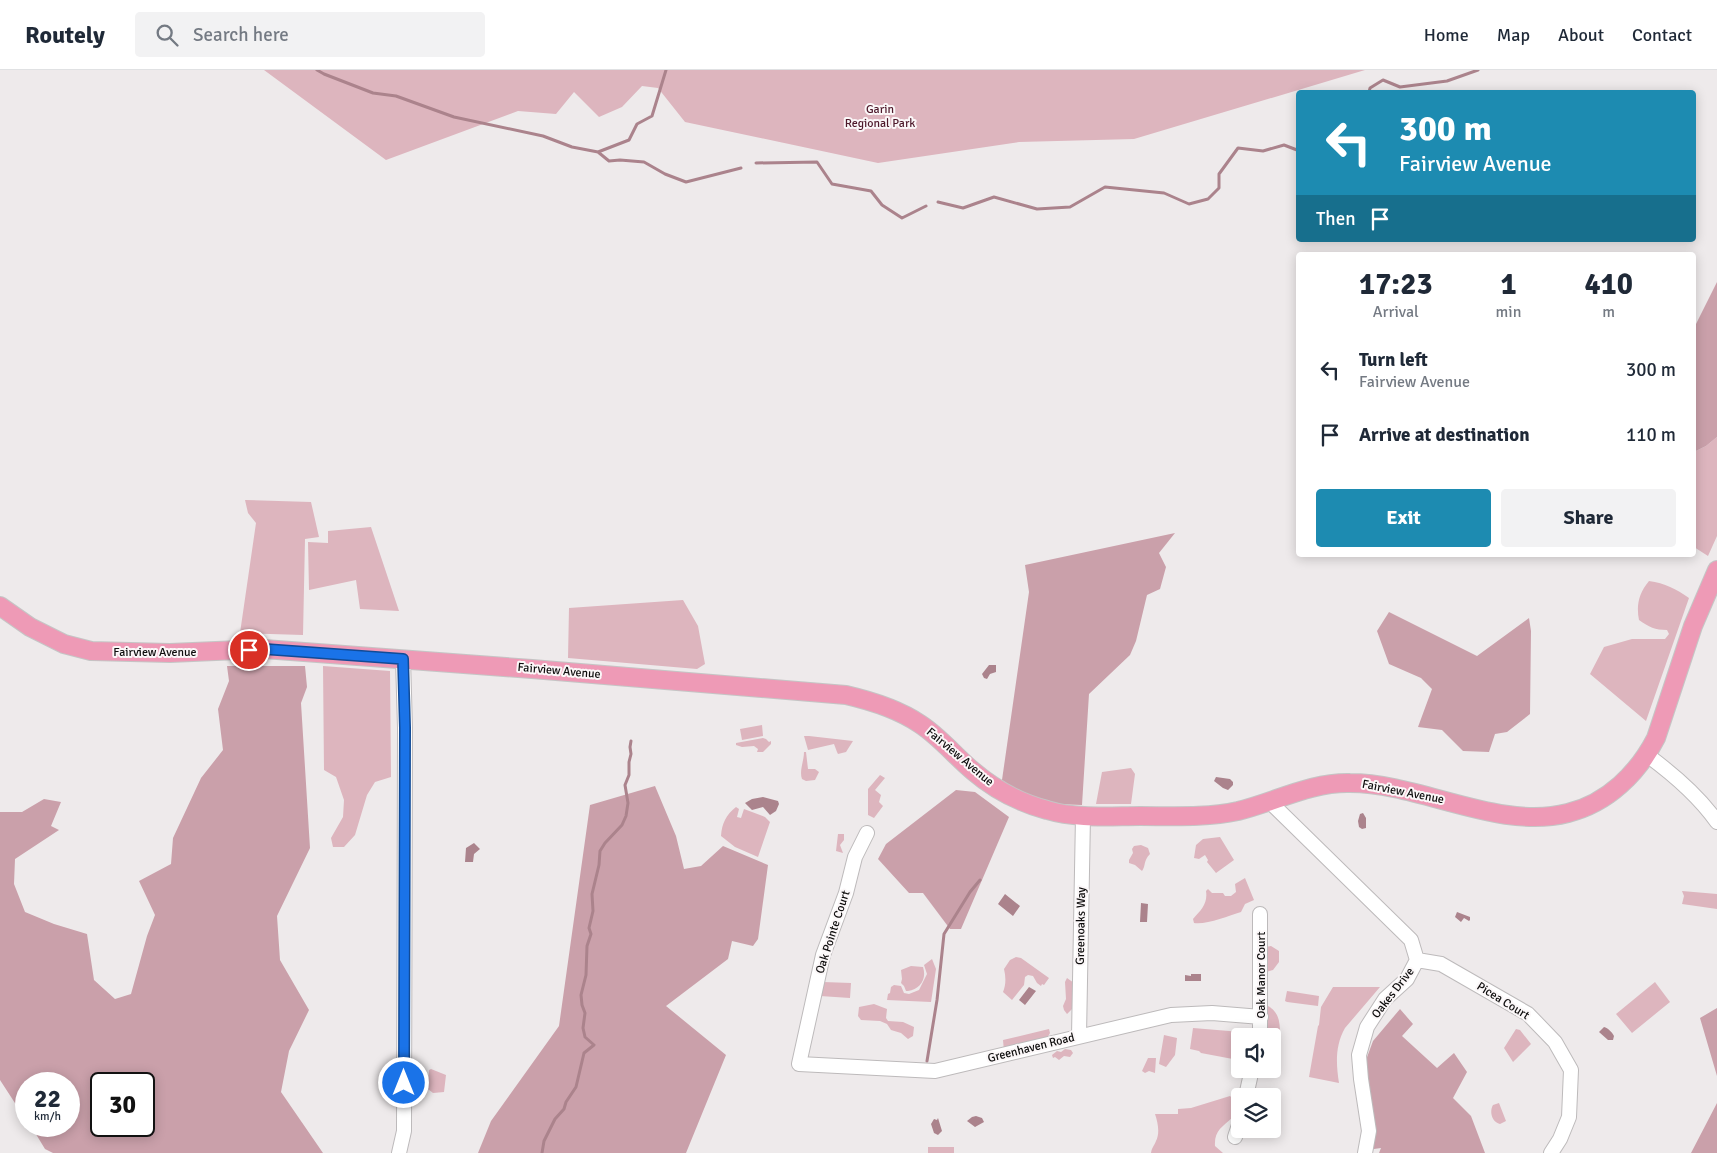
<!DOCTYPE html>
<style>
:root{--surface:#fff;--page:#f2f2f3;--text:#1f2937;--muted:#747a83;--line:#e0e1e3;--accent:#1d8bb1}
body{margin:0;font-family:Signika,sans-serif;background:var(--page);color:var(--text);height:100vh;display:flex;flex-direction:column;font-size:19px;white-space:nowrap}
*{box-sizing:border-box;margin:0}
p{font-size:16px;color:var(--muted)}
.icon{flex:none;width:28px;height:28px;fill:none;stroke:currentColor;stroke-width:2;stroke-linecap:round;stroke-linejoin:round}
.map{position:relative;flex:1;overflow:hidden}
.sheet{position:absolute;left:1296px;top:182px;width:400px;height:305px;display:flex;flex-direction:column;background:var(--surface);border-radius:5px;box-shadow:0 2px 12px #0003}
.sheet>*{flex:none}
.banner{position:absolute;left:1296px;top:20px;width:400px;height:152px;border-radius:5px;box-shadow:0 2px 12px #0003;background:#1d8bb1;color:#fff;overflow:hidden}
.tools{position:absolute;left:1231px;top:958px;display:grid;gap:10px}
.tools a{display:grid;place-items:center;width:50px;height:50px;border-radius:5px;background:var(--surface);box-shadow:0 2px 12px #0003;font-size:25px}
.speed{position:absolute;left:15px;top:1002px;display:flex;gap:10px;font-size:25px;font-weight:700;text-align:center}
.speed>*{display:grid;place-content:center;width:65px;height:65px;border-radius:50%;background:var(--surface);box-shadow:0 2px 12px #0003;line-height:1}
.speed small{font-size:12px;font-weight:400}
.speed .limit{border:2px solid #111;border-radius:8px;background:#fff;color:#111}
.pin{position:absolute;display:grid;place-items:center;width:42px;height:42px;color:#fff;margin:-21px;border:2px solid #fff;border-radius:50%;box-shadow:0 1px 5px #0007}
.me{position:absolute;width:55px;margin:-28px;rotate:0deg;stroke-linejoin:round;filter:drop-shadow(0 0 4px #0008)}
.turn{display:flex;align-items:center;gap:18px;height:105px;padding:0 20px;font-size:22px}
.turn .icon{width:65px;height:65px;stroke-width:2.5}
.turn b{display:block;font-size:35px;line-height:42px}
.then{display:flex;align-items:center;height:48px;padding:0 20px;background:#0003;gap:10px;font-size:19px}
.eta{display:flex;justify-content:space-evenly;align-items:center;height:85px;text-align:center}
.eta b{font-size:30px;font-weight:700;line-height:35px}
.primary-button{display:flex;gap:10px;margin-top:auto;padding:10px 20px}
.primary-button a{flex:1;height:58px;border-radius:5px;background:var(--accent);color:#fff;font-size:20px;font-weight:700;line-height:58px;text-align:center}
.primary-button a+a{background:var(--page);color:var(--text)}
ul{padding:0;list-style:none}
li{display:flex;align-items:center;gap:15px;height:65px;padding:0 20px}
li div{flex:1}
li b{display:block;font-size:19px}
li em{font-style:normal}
header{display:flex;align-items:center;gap:30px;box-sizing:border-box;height:70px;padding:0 25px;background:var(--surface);border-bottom:1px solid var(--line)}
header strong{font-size:24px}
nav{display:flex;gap:28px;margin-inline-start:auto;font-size:18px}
.search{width:350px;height:45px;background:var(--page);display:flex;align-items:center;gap:12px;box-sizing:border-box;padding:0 18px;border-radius:5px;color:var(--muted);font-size:19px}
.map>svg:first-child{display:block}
</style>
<header>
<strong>Routely</strong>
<div class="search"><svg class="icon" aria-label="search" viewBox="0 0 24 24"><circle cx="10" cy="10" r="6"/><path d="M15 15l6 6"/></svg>Search here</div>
<nav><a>Home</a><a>Map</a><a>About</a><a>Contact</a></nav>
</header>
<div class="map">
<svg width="1717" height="1083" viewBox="0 0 1717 1083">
<rect width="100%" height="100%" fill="#eeeaeb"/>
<path fill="#ddb5be" d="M 264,0 L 1365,0 L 1134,69 L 1019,72 L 878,93 L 685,52 L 658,18 L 642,16 L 622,37 L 599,47 L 574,22 L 556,44 L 518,41 L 386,90 Z
M 1717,367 L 1717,466 L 1708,486 L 1694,477 L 1694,382 L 1706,376 Z
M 245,430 L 311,432 L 319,467 L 305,469 L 303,565 L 240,563 L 256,453 L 248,443 Z
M 371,457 L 399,541 L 360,539 L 356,510 L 309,520 L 308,472 L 328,473 L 328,461 Z
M 1649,511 C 1665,513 1676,519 1689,528 L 1646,651 L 1590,604 L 1604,577 L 1632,569 L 1665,569 L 1669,564 L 1667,560 C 1655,560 1649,557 1639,550 C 1636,535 1639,523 1649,511 Z
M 683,530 L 698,556 L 705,594 L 697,599 L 568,588 L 569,538 Z
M 323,596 L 390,601 L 391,707 L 375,712 L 367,725 L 355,765 L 344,777 L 333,777 L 331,768 L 343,747 L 344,730 L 336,707 L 324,700 Z
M 762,655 L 763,666 L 742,670 L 740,659 Z
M 804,666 L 809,666 L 853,671 L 846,682 L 838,684 L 837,682 L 834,674 L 808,680 Z
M 763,668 L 766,669 L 769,672 L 771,671 L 771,674 L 763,682 L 757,682 L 758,679 L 754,676 L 742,677 L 736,675 L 736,673 Z
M 804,682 L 806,682 L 808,699 L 815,699 L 819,702 L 815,710 L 806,711 L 802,709 C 799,701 804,691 804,682 Z
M 1131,698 L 1135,704 L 1131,734 L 1096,734 L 1102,702 Z
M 880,705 L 885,708 L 875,720 L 881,725 L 879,732 L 883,736 L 874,748 L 868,745 L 868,719 Z
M 736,737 L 739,739 L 737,747 L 741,748 L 744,739 L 765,747 L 770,752 L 758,787 L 735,777 L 721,766 C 722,753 726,745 736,737 Z
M 838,764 L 844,764 L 844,770 L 840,775 L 843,783 L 836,781 Z
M 1220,767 L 1234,790 L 1216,803 L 1207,792 L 1208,790 L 1205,785 L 1199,789 L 1194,788 L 1196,775 L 1203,769 Z
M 1141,775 L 1148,778 L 1150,784 C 1143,791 1146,796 1142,801 L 1135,795 L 1129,793 L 1129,790 L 1133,783 L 1132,779 L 1134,776 Z
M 1245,808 L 1254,830 L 1245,834 L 1241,842 C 1228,846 1206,855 1194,853 L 1193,849 C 1201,840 1208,834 1206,821 L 1208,819 L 1212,823 L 1223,823 L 1225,826 L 1231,826 L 1236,822 L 1235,814 Z
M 1682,821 L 1717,824 L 1717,839 L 1682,834 L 1684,826 Z
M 1271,876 L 1279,881 L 1279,892 L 1273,900 L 1266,902 L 1265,877 Z
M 1016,887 L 1021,888 L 1049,908 L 1044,915 L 1042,914 L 1041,916 L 1037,913 L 1033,906 L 1028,905 L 1025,907 L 1024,915 L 1012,930 L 1003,922 C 1006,915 1006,907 1004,899 L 1010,890 Z
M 932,889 L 936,899 L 931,932 L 887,930 L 888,924 L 890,923 L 891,917 L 894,915 L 901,916 L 904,923 L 909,924 L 919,920 L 927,904 L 924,895 Z
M 911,896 L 923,897 C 927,909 920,919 908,921 L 906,921 L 904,916 L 901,913 L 902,909 L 901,900 Z
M 1067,908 L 1074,913 L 1073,938 L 1067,944 L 1064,940 L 1063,936 L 1066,929 L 1065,912 Z
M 823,912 L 851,913 L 850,928 L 820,926 Z
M 1655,912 L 1670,932 L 1632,963 L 1616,944 Z
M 1333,917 L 1380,917 L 1345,958 C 1335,976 1336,993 1339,1013 L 1309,1007 L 1318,956 L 1319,955 L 1321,937 Z
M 1287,921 L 1319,926 L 1318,936 L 1287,932 L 1285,931 Z
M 874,934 L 887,939 L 886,948 L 888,951 L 903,952 L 914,957 L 913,966 L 908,969 L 901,963 L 891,960 L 887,954 L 880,951 L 861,950 L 858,946 L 859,937 Z
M 1268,936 C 1279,942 1280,952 1280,964 L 1276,968 L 1268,966 L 1269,963 L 1266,962 Z
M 1193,958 L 1241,962 L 1238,990 L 1201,983 L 1199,981 L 1190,979 Z
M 1049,959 L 1050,963 L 1046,970 L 1004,981 L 1003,970 Z
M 1516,959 L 1520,960 L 1531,974 L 1513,992 L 1504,978 Z
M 1164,965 L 1177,968 L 1175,985 L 1166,997 L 1159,994 Z
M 1272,972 L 1278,976 L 1277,994 L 1273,998 Z
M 1065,979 L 1071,980 L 1073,983 L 1070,987 L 1064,986 L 1059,990 L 1055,987 L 1053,988 L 1052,985 L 1057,981 L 1061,982 Z
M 1148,988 L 1156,988 L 1155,1003 L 1149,1001 L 1145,1003 L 1142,1001 Z
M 431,999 L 446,1005 L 444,1022 L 433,1023 L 428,1019 L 429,1000 Z
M 1230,1026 L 1236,1032 L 1232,1048 C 1222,1057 1214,1061 1215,1076 L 1223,1083 L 1151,1083 C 1152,1077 1154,1076 1156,1071 C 1160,1063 1158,1053 1155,1044 L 1178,1044 L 1178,1039 L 1191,1038 Z
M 1499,1033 L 1506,1051 L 1500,1054 C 1492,1052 1489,1042 1493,1035 Z
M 928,1077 L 954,1077 L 954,1083 L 928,1083 Z"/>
<path fill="#caa0aa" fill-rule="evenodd" d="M 1717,212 L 1717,367 L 1706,376 L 1694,382 L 1694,258 Z
M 1175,463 L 1159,483 L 1166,497 L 1160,519 L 1147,525 L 1136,571 L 1130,585 L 1089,624 L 1082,735 L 1054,734 L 1026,728 L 1002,710 L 1029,522 L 1025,495 Z
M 1389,542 L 1477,586 L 1529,548 L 1531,561 L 1530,644 L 1507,662 L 1495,664 L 1489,682 L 1463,681 L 1442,660 L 1418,657 L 1432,619 L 1421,608 L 1389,594 L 1377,561 Z
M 227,596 L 305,596 L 307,617 L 301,633 L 310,778 L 277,846 L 280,890 L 309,940 L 289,981 L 281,1022 L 323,1083 L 53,1083 L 45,1079 L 31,1056 L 69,1056 L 69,1014 L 26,1014 L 26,1050 L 0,1010 L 0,742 L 22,742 L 44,729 L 61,732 L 51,756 L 59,760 L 15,789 L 14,814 L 25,842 L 54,854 L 87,864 L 94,910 L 115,929 L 131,924 L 147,866 L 155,845 L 139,811 L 171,794 L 173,768 L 201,708 L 223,680 L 218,639 L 229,611 ZM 101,1014 L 144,1014 L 144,1056 L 101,1056 Z
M 655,716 L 676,766 L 684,799 L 701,796 L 723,776 L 768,795 L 758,869 L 753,876 L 732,871 L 728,889 L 666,936 L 726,985 L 686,1083 L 478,1083 L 491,1051 L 559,956 L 590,735 Z
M 956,720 L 975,722 L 1009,747 L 961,859 L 950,859 L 923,823 L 909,823 L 878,789 L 886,774 Z
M 1717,938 L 1717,1006 L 1700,948 Z
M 1400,939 L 1413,954 L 1402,966 L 1437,998 L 1454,983 L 1467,1002 L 1453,1028 L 1471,1046 L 1485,1083 L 1379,1083 L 1381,1078 L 1374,1079 L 1366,990 L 1373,971 Z
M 1717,1033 L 1717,1083 L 1691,1083 Z"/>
<path fill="#ab838c" d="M 989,595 L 996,595 L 996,602 L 990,604 L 987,609 L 984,608 L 982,604 Z
M 1216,707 L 1230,709 L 1233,712 L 1233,715 L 1228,720 L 1223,718 L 1214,711 Z
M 763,727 L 778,731 L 779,734 L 776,741 L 770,745 L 763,737 L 752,740 L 745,733 L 752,729 Z
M 1363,743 L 1366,748 L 1366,758 L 1362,759 L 1359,757 L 1358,751 L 1360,744 Z
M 474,773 L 480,779 L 474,784 L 473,792 L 465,792 L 466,778 Z
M 1005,824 L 1020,836 L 1013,846 L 998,834 Z
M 1141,833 L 1148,834 L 1147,852 L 1140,852 Z
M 1457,842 L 1470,847 L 1470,850 L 1469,851 L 1464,848 L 1461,852 L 1455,847 Z
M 1191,904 L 1201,904 L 1201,911 L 1185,911 L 1185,905 L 1191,906 Z
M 1029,917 L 1036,921 L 1025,935 L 1019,930 Z
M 1604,957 C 1608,958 1612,962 1614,966 L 1613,970 L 1608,970 L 1599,962 Z
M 976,1046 L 982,1048 L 984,1052 L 975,1057 L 967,1051 L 972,1047 Z
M 938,1048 L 942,1061 L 938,1065 L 934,1063 L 931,1054 L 934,1049 L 937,1050 Z"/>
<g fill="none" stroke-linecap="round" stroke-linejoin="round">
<path stroke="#ab838c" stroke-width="3" d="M 317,0 L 324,4 L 373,23 L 396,26 L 454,47 L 543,66 L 572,77 L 598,82 L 609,91 L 620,90 L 644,92 L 665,104 L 686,112 L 741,98
M 1369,22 L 1370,18 L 1383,10 L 1400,17 L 1447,11 L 1478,0
M 598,82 L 629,70 L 637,54 L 652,46 L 666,0
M 756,93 L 817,92 L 832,114 L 871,121 L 882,135 L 902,148 L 926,136
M 938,132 L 963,138 L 994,127 L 1037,139 L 1070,137 L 1105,117 L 1164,123 L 1189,134 L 1208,129 L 1219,118 L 1219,104 L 1238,78 L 1263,81 L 1284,75 L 1297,80 L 1299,78
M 927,991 L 937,930 L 944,864 L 970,822 L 980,810
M 542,1083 L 544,1071 L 555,1049 L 564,1039 L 566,1032 L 576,1017 L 584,983 L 594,975 L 585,967 L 583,958 L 585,943 L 582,935 L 581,925 L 586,905 L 587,876 L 591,864 L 589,858 L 593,841 L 592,824 L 599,795 L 600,781 L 605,773 L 622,755 L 626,746 L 628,733 L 625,715 L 629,705 L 629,692 L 631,684 L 630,677 L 631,671"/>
<g stroke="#bdbabb" stroke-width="16">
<path id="minor" d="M 1647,685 C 1673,704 1698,725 1717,752
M 1270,732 L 1411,870 L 1417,890 L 1407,909 L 1385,929 L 1367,957 L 1359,985 L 1361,1009 L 1369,1061 L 1365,1083
M 867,763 L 855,787 L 846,823 L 823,885 L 799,994 L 935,1001 L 1171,945 L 1212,943 L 1261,947
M 1417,890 L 1441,894 L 1528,944 L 1555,972 L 1571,1000 L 1569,1047 L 1560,1069 L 1551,1083
M 1079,966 L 1083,746
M 1260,966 L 1260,844
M 1246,1026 L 1252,999
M 1235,1067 L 1240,1052
M 399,1083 L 404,1061 L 405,658 L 403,589"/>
</g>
<g stroke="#c5c5c5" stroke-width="20">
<path id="major" d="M 0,536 L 30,557 L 64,574 L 91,581 L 170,583 L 264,579 L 532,599 L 846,625 C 872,631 898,639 920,654 C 940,667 955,686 973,701 C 994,719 1021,733 1047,740 C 1077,749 1110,746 1140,746 C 1173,746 1206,748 1238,741 C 1275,732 1311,712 1350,713 C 1420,713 1499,761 1568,743 C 1608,733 1638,703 1656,668 L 1693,556 L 1717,500"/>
</g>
<use href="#minor" stroke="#fff" stroke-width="14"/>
<use href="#major" stroke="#ee9ab6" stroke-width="18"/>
</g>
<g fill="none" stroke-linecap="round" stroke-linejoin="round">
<g stroke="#114b97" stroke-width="12">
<path id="route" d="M 249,580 L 264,579 L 403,589 L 405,658 L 404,1013"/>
</g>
<use href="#route" stroke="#1a73e8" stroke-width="9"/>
</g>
<g text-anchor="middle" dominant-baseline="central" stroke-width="4" stroke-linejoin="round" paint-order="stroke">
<g font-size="12" fill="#4e192b" stroke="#fbf7f8">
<text x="880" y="39">Garin<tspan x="880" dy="14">Regional Park</tspan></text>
</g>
<g font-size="12" fill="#0e0d0d" stroke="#fbf7f8">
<text x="155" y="582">Fairview Avenue</text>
<text transform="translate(559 601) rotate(5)">Fairview Avenue</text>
<text transform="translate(960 687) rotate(40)">Fairview Avenue</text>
<text transform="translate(1403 722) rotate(11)">Fairview Avenue</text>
<text transform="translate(1081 856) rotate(-89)">Greenoaks Way</text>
<text transform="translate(833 862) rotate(-72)">Oak Pointe Court</text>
<text transform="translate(1261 905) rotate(-90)">Oak Manor Court</text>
<text transform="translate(1393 923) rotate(-52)">Oakes Drive</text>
<text transform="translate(1503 931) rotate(32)">Picea Court</text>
<text transform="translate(1031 978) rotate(-14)">Greenhaven Road</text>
</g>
</g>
</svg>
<div class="tools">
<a><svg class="icon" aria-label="sound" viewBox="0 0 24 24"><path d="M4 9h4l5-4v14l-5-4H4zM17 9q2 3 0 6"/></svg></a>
<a><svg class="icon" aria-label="layers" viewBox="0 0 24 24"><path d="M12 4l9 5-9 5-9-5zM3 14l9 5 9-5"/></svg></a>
</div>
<div class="speed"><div>22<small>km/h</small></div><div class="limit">30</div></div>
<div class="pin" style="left:249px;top:580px;background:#d93025"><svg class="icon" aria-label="arrive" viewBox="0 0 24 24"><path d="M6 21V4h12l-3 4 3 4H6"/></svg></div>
<svg class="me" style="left:404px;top:1013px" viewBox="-20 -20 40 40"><circle r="17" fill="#1a73e8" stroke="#fff" stroke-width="3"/><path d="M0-11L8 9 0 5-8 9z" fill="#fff"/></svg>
<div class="banner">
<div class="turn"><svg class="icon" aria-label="left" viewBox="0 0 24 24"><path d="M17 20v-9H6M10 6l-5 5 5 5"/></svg><div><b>300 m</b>Fairview Avenue</div></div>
<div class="then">Then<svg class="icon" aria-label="arrive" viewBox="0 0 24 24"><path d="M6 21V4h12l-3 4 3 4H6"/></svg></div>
</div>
<section class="sheet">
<div class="eta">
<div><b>17:23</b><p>Arrival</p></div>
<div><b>1</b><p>min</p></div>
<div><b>410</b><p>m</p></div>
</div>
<ul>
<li><svg class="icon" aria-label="left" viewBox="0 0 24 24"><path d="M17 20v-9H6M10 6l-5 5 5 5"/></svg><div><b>Turn left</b><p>Fairview Avenue</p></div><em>300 m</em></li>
<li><svg class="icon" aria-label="arrive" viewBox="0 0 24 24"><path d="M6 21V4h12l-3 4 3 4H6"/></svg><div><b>Arrive at destination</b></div><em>110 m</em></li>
</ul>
<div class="primary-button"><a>Exit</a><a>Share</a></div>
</section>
</div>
